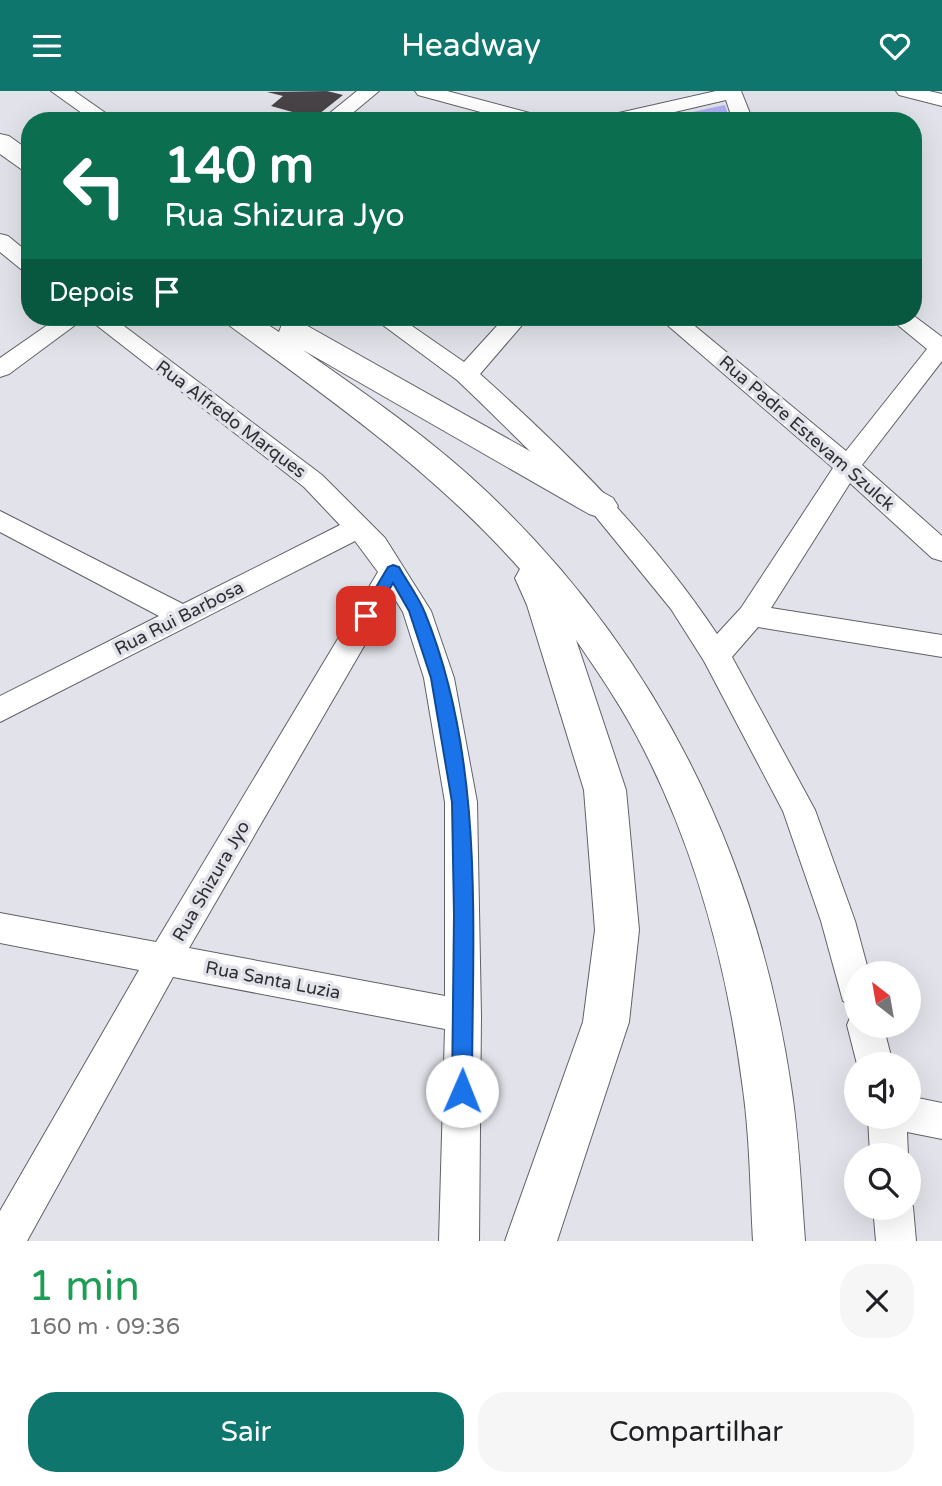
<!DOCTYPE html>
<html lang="pt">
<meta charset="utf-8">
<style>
:root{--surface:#fff;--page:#f6f6f6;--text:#202124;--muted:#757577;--accent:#0f766e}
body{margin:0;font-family:"Varela Round",sans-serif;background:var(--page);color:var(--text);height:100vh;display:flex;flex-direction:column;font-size:26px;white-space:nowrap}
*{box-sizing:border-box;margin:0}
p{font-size:23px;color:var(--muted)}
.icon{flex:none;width:38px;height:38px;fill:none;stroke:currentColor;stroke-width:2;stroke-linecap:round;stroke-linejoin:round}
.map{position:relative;height:1150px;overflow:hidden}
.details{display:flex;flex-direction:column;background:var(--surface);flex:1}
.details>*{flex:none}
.guide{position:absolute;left:21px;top:21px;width:901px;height:214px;border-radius:28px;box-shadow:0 7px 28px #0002;background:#0b6e4f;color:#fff;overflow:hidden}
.needle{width:46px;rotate:329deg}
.tools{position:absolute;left:844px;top:870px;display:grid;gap:14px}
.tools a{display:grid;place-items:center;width:77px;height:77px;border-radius:50%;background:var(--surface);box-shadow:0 7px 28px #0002;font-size:35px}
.pin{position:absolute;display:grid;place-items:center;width:60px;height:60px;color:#fff;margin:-30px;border-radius:14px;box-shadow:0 4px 10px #0006}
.me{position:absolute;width:77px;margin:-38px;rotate:1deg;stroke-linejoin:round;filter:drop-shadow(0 0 5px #0008)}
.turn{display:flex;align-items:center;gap:24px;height:147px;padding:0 28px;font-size:32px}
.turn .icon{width:91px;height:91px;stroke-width:2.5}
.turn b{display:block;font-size:49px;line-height:60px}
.then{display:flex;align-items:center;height:66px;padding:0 28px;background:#0003;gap:14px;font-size:26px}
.round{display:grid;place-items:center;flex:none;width:74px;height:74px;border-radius:28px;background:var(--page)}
.headline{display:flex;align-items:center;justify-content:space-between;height:119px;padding:0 28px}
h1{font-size:42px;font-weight:600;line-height:52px;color:#1e9e55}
.primary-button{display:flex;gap:14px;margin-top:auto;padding:14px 28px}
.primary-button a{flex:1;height:80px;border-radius:28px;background:var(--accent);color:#fff;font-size:28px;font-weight:600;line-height:80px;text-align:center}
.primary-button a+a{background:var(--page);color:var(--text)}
header{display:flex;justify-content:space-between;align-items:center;height:91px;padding:0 28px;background:var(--accent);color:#fff;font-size:32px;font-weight:600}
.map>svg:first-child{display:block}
</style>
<header><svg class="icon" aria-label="menu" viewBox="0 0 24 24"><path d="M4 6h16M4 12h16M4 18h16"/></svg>Headway<svg class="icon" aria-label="heart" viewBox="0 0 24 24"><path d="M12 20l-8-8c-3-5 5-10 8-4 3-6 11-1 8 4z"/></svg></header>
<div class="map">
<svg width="942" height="1150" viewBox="0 0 942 1150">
<rect width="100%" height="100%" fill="#e2e2ea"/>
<path fill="#b0aef3" d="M 725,14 L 730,30 L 650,30 Z"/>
<path fill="#484347" d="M 327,0 L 343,4 L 314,27 L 271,15 L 283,5 L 267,1 Z"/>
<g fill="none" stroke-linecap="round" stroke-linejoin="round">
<g stroke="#616268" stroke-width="2">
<path id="minor" d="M 51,0 L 74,0 L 117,30 L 93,30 Z
M 357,0 L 379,0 L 343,30 L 320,30 Z
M 415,0 L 447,0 L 545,26 L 548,30 L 514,30 L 418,4 Z
M 716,0 L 741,0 L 753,30 L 733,30 L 726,9 L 636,30 L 598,30 L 601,26 Z
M 896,0 L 929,0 L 942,3 L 942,15 L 899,4 Z
M 0,143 L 8,145 L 30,163 L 30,181 L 22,179 L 0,161 Z
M 914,225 L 942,246 L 942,270 L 862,374 L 942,445 L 942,470 L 932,467 L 850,392 L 771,517 L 942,544 L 942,566 L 758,536 L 732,566 L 815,719 L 855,830 L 869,882 L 856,882 L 856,915 L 843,910 L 821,830 L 783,720 L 704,570 L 671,518 L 592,421 L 479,310 L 457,289 L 372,226 L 399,226 L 464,271 L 505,226 L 529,226 L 480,283 C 567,361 652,445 717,543 L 741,517 L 833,377 L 658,226 L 684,226 L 846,360 L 927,258 L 888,226 Z
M 59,226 L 112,226 L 322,384 L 385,447 L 431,520 L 454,587 L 477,711 L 481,925 L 479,1150 L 439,1150 L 445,938 L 173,886 L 27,1150 L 0,1150 L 0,1120 L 139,879 L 0,852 L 0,822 L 156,851 L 378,481 L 355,450 L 0,631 L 0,605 L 159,525 L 0,441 L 0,420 L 183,513 L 340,434 L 304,396 L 86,226 L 9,283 L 0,286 L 0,267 ZM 393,505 L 403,521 L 424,587 L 445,711 L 445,905 L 189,857 Z
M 856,921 L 856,934 L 883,934 L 893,973 L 857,973 L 847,934 L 852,922 Z
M 908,1005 L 942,1012 L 942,1048 L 907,1041 L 908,1064 L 870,1064 L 868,1026 L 908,1026 Z
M 908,1105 L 913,1116 L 916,1150 L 876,1150 L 873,1116 L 908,1116 Z"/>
</g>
<g stroke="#616268" stroke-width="2">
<path id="highway" d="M 0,43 L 9,45 L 30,60 L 30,80 L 21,78 L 0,63 Z
M 222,226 L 256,226 L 279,241 L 282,233 L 293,231 L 304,233 L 613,407 L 618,415 L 613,423 L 601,427 L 589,423 L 303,259 C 366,303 430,347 486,400 C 656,561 757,764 791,995 C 799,1046 801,1098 805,1150 L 753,1150 C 750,1097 750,1044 742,991 C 727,877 696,760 643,657 C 624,619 600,584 576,549 L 626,699 L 639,839 L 629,931 L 557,1150 L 505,1150 L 583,931 L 595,839 L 584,699 L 527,514 L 515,487 L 520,478 C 434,381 330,308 226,232 Z"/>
</g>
<use href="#minor" fill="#fff" fill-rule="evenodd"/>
<use href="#highway" fill="#fff" fill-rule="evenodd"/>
</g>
<path fill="#1a73e8" stroke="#114b97" stroke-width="2" d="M 393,474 L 399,476 C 407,491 419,506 425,522 C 486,672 472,841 472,1000 L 469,1007 L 462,1009 L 455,1007 L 452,1000 L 454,824 L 452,711 L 431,587 L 409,520 L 393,492 L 372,529 L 361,529 L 359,525 L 388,476 Z"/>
<g text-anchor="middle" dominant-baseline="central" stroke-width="7" stroke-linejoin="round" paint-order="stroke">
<g font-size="18" fill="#2f2f32" stroke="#e2e2ea">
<text transform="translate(231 328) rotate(37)">Rua Alfredo Marques</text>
<text transform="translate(807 342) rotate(41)">Rua Padre Estevam Szulck</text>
<text transform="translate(179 527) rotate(-27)">Rua Rui Barbosa</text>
<text transform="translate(211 790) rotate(-60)">Rua Shizura Jyo</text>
<text transform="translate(273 889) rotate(11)">Rua Santa Luzia</text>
</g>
</g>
</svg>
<div class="tools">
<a><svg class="needle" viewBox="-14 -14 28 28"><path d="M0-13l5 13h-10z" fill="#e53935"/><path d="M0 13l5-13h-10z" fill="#757577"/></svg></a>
<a><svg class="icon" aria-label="sound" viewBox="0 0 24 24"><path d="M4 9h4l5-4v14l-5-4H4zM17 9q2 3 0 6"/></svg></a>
<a><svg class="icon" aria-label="search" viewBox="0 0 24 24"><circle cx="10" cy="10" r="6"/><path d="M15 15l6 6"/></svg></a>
</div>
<div class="pin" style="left:366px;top:525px;background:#d93025"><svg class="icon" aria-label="arrive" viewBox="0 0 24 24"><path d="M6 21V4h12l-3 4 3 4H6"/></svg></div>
<svg class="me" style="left:462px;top:1000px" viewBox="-20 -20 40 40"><circle r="19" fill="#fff"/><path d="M0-13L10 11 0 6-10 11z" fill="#1a73e8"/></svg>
<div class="guide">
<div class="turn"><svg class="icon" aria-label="left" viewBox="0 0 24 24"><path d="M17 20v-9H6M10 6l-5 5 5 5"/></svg><div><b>140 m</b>Rua Shizura Jyo</div></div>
<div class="then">Depois<svg class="icon" aria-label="arrive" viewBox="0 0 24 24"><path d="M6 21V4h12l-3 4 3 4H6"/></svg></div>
</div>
</div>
<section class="details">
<div class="headline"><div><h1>1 min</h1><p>160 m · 09:36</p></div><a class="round"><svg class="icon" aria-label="close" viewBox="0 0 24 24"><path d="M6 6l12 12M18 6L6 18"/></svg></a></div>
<div class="primary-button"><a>Sair</a><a>Compartilhar</a></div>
</section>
